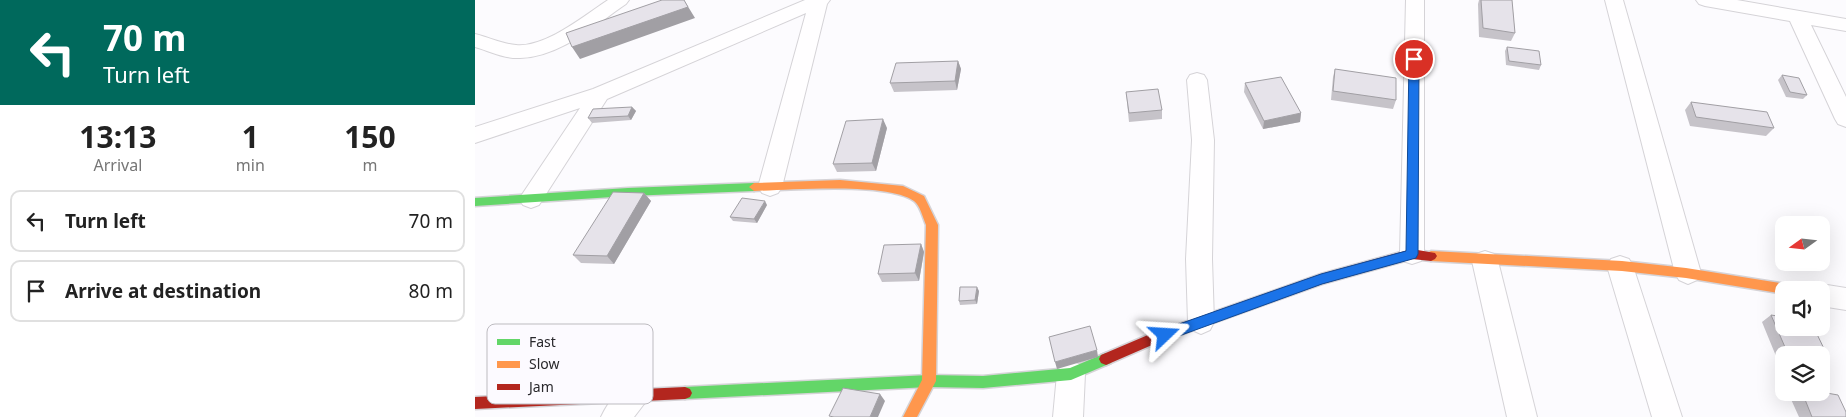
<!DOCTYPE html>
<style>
:root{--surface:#fff;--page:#f2f2f2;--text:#222;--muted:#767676;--line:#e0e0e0}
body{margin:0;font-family:"Noto Sans",sans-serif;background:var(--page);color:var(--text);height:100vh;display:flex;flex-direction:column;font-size:19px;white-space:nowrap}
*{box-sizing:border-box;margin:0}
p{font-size:16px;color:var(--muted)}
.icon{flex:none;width:28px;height:28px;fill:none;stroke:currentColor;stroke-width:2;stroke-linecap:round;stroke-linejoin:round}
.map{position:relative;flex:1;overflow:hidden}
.sheet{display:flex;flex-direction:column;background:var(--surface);width:475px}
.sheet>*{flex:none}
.banner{background:#00695c;color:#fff;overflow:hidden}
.needle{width:32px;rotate:255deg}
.buttons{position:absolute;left:1300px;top:216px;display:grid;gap:10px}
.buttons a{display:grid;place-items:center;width:55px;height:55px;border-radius:10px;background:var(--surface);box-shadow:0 5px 20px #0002;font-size:25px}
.pin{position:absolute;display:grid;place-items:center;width:42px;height:42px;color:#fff;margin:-21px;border:2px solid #fff;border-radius:50%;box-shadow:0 1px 5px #0007}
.me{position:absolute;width:55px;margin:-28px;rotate:70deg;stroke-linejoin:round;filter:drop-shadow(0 0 4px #0008)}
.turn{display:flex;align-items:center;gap:18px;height:105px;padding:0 20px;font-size:22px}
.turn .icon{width:65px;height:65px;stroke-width:2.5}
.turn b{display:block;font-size:35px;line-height:42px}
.eta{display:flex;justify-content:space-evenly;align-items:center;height:85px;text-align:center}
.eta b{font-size:30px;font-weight:700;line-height:35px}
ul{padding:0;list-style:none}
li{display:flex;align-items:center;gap:15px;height:62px;margin:0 10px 8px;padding:0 10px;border:2px solid var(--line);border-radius:10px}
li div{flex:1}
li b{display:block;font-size:19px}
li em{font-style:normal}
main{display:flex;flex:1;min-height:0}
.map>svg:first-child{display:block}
</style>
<main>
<section class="sheet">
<div class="banner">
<div class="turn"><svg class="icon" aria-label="left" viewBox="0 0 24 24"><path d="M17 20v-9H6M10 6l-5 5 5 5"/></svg><div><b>70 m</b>Turn left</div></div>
</div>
<div class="eta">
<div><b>13:13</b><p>Arrival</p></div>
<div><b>1</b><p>min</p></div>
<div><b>150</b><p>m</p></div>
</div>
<ul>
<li><svg class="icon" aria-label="left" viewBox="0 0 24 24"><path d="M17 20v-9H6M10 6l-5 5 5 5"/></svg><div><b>Turn left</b></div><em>70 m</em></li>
<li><svg class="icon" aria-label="arrive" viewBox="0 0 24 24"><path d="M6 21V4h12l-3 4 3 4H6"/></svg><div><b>Arrive at destination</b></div><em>80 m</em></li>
</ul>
</section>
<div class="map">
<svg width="1371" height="417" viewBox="0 0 1371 417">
<rect width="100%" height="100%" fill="#fcfbfe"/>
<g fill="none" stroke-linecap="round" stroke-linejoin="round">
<g stroke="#d5d3d7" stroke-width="2">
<path id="street" d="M 133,0 L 154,0 L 151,4 C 120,25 85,57 45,58 C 30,59 14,51 0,47 L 0,34 C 13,37 27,44 41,45 C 70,48 109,16 133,0 Z
M 330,0 L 355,0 L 352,4 L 307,187 L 303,193 L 295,196 L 287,193 L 283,187 L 331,13 L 132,99 L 64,205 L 56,208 L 48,205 L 44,199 L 105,108 L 0,143 L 0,127 L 118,89 Z
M 931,0 L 949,0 L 949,254 L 946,261 L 937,264 L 928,261 L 925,254 Z
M 1130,0 L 1148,0 L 1226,273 L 1222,280 L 1213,284 L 1204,280 L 1200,273 Z
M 1221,0 L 1262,0 L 1371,19 L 1371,31 L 1336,25 L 1371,97 L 1371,127 L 1363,124 L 1360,119 L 1315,21 L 1230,6 L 1224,4 Z
M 722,73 L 729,75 L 732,80 L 739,140 L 737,259 L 739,322 L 735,330 L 726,334 L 717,330 L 713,322 L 711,259 L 717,140 L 712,80 L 715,75 Z
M 1010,251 L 1019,254 L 1023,261 L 1062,417 L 1032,417 L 997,261 L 1001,254 Z
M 1145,256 L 1154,259 L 1158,266 L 1207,417 L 1177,417 L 1132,266 L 1136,259 Z
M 1346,284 L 1371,288 L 1371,310 L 1346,306 L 1346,290 L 1335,290 L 1337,287 Z
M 596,361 L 606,365 L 610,374 L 608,417 L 578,417 L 582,374 L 586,365 Z
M 159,382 L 169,386 L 173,395 L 169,404 L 159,417 L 126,417 C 133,402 144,388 159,382 Z"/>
</g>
<g stroke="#d5d3d7" stroke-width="3">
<path id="fast" d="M 279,183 L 284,187 L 279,191 L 153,196 L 0,206 L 0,198 L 153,188 Z
M 631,353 L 636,355 L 638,359 L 636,363 L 596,380 L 508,388 L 454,387 L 210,399 L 205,397 L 203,393 L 205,389 L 210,387 L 454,375 L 508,376 L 595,368 Z"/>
</g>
<g stroke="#d5d3d7" stroke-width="3">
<path id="slow" d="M 365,180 L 428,186 L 449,196 L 463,225 L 461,381 L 442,417 L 428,417 L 447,380 L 451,225 C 448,218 445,205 439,201 C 413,182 314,190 279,191 L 274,187 L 279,183 Z
M 956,251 L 1147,261 L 1211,268 L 1317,285 L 1321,286 L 1323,290 L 1309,290 L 1309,294 L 1211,278 L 1147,271 L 956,261 L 952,259 L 950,256 L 952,253 Z"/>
</g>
<g stroke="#d5d3d7" stroke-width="3">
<path id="jam" d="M 937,249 L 960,253 L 962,256 L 960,259 L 956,261 L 937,259 L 847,284 L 677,345 L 631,365 L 626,363 L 624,359 L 626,355 L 673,335 L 846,274 Z
M 210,387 L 215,389 L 217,393 L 215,397 L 210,399 L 0,409 L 0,397 Z"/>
</g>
<use href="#street" fill="#fffeff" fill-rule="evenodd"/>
<use href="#fast" fill="#63d668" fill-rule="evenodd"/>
<use href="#slow" fill="#ff974d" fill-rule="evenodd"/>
<use href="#jam" fill="#b3261e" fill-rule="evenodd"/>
</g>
<path fill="#c6c3c9" d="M 1004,0 L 1037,0 L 1040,33 L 1036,41 L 1004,37 L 1003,4 Z
M 1032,47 L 1066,65 L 1064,70 L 1031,65 L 1030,51 Z
M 483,61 L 486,69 L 482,90 L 419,92 L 415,83 Z
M 860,69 L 921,100 L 918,109 L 856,100 L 858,77 Z
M 1307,75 L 1332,95 L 1328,99 L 1311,97 L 1303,80 Z
M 770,83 L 826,113 L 825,122 L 788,129 L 769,92 Z
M 651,92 L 687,110 L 687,119 L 654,122 Z
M 1216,102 L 1299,128 L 1291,136 L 1215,126 L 1210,110 Z
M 157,107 L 161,111 L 156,120 L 117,123 L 113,118 Z
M 412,128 L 401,171 L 362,172 L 358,164 Z
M 169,193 L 176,201 L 139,264 L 106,263 L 98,255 Z
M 292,205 L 282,223 L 258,221 L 255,217 Z
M 446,244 L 449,252 L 444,281 L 407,282 L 403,274 Z
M 504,291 L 502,304 L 485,305 L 484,301 Z
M 1296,315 L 1354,359 L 1346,364 L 1346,355 L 1309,355 L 1309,362 L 1303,361 L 1287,322 Z
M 1322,392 L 1346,392 L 1371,417 L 1324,417 L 1315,397 Z"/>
<path fill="#a19fa4" d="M 209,0 L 220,18 L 105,59 L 97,47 Z
M 483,61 L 486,69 L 482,90 L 480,81 Z
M 157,107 L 161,111 L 156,120 L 153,116 Z
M 826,113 L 825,122 L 788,129 L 789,121 Z
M 408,119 L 412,128 L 401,171 L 397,163 Z
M 169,193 L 176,201 L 139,264 L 132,256 Z
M 290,201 L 292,205 L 282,223 L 279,219 Z
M 446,244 L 449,252 L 444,281 L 440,273 Z
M 502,287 L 504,291 L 502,304 L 500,300 Z
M 622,350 L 623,357 L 582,369 L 580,362 Z
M 405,394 L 410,401 L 403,417 L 395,417 Z"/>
<path fill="#e6e3ea" stroke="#a19fa4" d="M 187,0 L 209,0 L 213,7 L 97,47 L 91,33 Z
M 1006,0 L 1037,0 L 1040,33 L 1008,28 Z
M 1032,47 L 1064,51 L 1066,65 L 1034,61 Z
M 483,61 L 480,81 L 415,83 L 421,63 Z
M 860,69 L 921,78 L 921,100 L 858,91 Z
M 1307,75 L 1324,78 L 1332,95 L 1315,92 Z
M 806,77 L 826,113 L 789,121 L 770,83 Z
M 683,89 L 687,110 L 654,113 L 651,92 Z
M 1216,102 L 1292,112 L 1299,128 L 1221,117 Z
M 157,107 L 153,116 L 113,118 L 118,109 Z
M 408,119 L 397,163 L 358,164 L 371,121 Z
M 138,192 L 169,193 L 132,256 L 98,255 Z
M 267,198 L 290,201 L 279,219 L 255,217 Z
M 446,244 L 440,273 L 403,274 L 409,245 Z
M 485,287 L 502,287 L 500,300 L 484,301 Z
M 1296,315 L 1309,317 L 1309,328 L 1339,328 L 1354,359 L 1346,358 L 1346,355 L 1320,355 L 1313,354 Z
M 615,326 L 622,350 L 580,362 L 574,337 Z
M 368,388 L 405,394 L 395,417 L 359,417 L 354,416 Z
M 1327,392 L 1346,392 L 1363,395 L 1371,412 L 1371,417 L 1337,417 Z"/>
<path fill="#1a73e8" stroke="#114b97" d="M 939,56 L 944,59 L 943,254 L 941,258 L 847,284 L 690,341 L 686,339 L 684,335 L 686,331 L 690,329 L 846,274 L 931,251 L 934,59 Z"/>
<rect x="12" y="324" width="166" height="80" rx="8" fill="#fcfaff" stroke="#bdbbc0" stroke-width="1"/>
<rect x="22" y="339" width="23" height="6" fill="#63d668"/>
<rect x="22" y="361" width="23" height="7" fill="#ff974d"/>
<rect x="22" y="384" width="23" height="6" fill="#b3261e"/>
<g font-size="14" fill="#29282c">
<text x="54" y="347">Fast</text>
<text x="54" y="369">Slow</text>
<text x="54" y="392">Jam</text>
</g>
</svg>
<div class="buttons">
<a><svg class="needle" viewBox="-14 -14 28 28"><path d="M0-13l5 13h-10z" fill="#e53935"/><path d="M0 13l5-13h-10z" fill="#767676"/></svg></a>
<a><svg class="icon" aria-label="sound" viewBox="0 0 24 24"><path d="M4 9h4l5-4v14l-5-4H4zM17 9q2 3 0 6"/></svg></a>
<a><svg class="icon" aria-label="layers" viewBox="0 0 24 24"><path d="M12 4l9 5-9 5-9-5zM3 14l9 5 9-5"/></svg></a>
</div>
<div class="pin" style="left:939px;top:59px;background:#d93025"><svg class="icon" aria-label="arrive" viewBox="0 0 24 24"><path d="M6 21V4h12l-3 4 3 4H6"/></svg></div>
<svg class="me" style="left:690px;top:335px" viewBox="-20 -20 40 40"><path d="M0-17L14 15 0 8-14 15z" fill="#1a73e8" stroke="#fff" stroke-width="4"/></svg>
</div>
</main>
